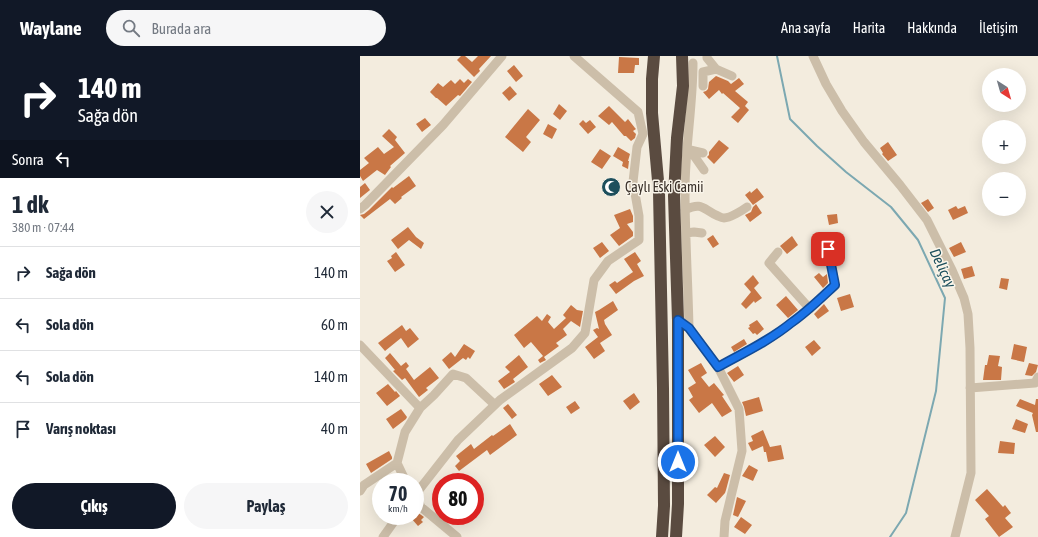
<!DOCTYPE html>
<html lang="tr">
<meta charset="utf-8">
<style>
:root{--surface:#fff;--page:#f6f6f7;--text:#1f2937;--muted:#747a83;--line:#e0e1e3;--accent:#111827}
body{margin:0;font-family:"Asap Condensed",sans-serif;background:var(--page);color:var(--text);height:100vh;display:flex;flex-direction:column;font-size:15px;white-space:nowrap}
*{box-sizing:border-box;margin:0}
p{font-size:13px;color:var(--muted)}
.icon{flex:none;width:22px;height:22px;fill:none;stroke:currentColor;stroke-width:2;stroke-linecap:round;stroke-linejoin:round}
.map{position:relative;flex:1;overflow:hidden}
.panel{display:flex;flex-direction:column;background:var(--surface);width:360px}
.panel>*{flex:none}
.hud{background:#111827;color:#fff;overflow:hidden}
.needle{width:26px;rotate:143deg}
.buttons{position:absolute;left:622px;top:12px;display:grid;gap:8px}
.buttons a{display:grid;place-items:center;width:44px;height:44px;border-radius:50%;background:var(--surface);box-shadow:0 4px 16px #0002;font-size:20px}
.speed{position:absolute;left:12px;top:417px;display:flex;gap:8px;font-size:20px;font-weight:700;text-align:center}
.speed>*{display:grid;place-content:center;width:52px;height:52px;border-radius:50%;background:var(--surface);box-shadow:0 4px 16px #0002;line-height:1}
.speed small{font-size:10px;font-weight:400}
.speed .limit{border:6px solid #d22;background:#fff;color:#111}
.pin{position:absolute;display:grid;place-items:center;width:34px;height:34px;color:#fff;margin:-17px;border-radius:8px;box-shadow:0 2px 6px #0006}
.me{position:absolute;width:44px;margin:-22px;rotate:0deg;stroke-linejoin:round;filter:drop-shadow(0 0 3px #0008)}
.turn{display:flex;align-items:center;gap:14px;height:84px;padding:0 12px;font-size:18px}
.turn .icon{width:52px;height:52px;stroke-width:2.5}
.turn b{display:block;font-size:28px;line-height:34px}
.then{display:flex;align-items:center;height:38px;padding:0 12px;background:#0003;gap:8px;font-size:15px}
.round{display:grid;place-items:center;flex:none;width:42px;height:42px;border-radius:21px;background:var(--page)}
.headline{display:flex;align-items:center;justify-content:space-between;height:68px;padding:0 12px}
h1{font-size:24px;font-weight:700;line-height:30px}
.cta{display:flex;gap:8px;margin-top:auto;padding:8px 12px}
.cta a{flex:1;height:46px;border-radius:24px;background:var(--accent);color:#fff;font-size:16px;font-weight:700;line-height:46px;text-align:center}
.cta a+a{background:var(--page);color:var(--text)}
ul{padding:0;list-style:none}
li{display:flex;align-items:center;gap:12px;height:52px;padding:0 12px;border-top:1px solid var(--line)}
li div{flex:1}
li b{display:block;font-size:15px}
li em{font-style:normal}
header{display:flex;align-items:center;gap:24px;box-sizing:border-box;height:56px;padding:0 20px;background:var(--accent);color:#fff}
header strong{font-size:19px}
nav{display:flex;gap:22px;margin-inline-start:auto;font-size:14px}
.search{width:280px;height:36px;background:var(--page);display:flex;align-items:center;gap:10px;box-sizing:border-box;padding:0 14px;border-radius:22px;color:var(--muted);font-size:15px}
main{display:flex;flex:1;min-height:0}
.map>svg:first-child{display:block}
</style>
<header>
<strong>Waylane</strong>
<div class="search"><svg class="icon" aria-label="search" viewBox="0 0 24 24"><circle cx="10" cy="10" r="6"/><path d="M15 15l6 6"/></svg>Burada ara</div>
<nav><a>Ana sayfa</a><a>Harita</a><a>Hakkında</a><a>İletişim</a></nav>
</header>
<main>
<section class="panel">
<div class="hud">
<div class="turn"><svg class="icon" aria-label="right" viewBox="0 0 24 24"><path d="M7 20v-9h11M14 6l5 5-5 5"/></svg><div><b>140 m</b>Sağa dön</div></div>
<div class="then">Sonra<svg class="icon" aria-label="left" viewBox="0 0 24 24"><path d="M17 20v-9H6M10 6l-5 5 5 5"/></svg></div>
</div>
<div class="headline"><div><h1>1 dk</h1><p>380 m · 07:44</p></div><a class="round"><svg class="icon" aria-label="close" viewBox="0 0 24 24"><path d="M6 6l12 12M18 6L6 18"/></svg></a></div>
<ul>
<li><svg class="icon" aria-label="right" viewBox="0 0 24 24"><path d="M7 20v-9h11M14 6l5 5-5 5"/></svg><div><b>Sağa dön</b></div><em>140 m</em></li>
<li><svg class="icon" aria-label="left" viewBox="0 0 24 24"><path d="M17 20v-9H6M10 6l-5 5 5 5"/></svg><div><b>Sola dön</b></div><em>60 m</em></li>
<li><svg class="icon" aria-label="left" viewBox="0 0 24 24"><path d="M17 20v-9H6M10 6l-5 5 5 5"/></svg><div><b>Sola dön</b></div><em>140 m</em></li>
<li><svg class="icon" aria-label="arrive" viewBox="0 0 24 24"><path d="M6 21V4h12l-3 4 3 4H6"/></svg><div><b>Varış noktası</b></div><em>40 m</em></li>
</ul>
<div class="cta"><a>Çıkış</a><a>Paylaş</a></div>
</section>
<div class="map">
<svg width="678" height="481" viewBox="0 0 678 481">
<rect width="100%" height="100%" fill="#f3ecde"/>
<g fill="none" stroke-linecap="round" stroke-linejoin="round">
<path stroke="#7ca8b1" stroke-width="2" d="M 417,0 L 430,63 L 457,90 L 486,116 L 531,151 L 558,184 L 585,242 L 576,335 L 546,457 L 530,481"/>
</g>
<path fill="#c97746" d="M 101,0 L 105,0 L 112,6 L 118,0 L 131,0 L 119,13 L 120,15 L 114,21 L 97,4 Z
M 259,1 L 279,2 L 279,9 L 275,9 L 274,17 L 258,17 Z
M 154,9 L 163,20 L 156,26 L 147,15 Z
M 356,20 L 368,25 L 371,28 L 379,22 L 384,28 L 375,35 L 388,46 L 385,50 L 389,54 L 378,67 L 371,61 L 380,52 L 363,37 L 362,38 L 359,34 L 349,43 L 343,36 L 346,35 L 348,33 L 349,26 Z
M 100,23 L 104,27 L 108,23 L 112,26 L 100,40 L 98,39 L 86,50 L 77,42 L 76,42 L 70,36 L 78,27 L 83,31 L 91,24 L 95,28 Z
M 150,30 L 157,38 L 149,45 L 142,37 Z
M 199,48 L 207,55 L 200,64 L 193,58 Z
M 249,50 L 265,66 L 268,63 L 275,72 L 276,73 L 273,75 L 276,78 L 275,82 L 271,85 L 266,80 L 264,80 L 252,66 L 249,69 L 238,60 Z
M 168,53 L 180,64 L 166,81 L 171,86 L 163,96 L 145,81 Z
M 65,62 L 71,69 L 62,76 L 56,68 Z
M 223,64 L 226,67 L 230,64 L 236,71 L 228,78 L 219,68 Z
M 188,68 L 197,73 L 192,83 L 183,78 Z
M 29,73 L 37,81 L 35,84 L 45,97 L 30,110 L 31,111 L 25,119 L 17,114 L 3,125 L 0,120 L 0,114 L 9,107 L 4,102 L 18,91 L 24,98 L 34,91 L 22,80 Z
M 359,84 L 369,92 L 354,108 L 347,101 L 349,99 L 349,96 Z
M 528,86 L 537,99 L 528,105 L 522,98 L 523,97 L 520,92 Z
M 258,91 L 270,98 L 268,105 L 269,105 L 268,113 L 262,110 L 263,106 L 253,100 Z
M 240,93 L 251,100 L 242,113 L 231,106 Z
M 49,120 L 56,130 L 41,141 L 42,142 L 35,148 L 30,143 L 4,163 L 0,159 L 4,158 L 9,154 L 32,131 L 33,132 Z
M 251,122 L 261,131 L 251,141 L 241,132 Z
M 5,127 L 10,134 L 0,142 L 0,131 Z
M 397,132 L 404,141 L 393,149 L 385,139 L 390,135 L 391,137 Z
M 568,143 L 574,152 L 568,156 L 561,147 Z
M 396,148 L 402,157 L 390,166 L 385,159 L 391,156 L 393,151 Z
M 596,150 L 598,153 L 605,150 L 608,157 L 593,164 L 588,154 Z
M 270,153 L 273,160 L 273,166 L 267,168 L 273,176 L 273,180 L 259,190 L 250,179 L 260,172 L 254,159 Z
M 477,158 L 478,167 L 469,169 L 467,159 Z
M 48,171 L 56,181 L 64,187 L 61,193 L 49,184 L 38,193 L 31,184 Z
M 353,179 L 359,188 L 353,192 L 347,183 Z
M 432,180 L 438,189 L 427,198 L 420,190 Z
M 242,186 L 249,195 L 240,202 L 233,192 Z
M 601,186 L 606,196 L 594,201 L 589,192 Z
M 36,196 L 45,209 L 35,216 L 27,205 L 32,202 L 31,200 Z
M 275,196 L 281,205 L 277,208 L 284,220 L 274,225 L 256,238 L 249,229 L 255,225 L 257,227 L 273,216 L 264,203 Z
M 612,210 L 615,220 L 604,223 L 601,213 Z
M 459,217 L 463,221 L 467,218 L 468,227 L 463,232 L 454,221 Z
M 393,219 L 399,227 L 394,232 L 402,242 L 395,247 L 394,245 L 386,253 L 381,248 L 391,236 L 384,228 Z
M 641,222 L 649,223 L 647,234 L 639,232 Z
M 490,238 L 494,251 L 481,255 L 477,242 Z
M 426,240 L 438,254 L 428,262 L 416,249 Z
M 253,245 L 258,254 L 244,264 L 245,268 L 252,279 L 240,287 L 245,295 L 234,303 L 225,291 L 238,281 L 233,274 L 237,272 L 239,273 L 235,256 L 239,254 Z
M 464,248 L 469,255 L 458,263 L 454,258 Z
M 211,249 L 217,254 L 223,255 L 220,271 L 211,265 L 203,273 L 207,279 L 196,287 L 199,290 L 184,301 L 186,304 L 180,307 L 178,304 L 183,300 L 171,286 L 164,292 L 154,279 L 177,260 L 182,265 L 187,258 L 191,261 L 188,266 L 194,273 L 206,262 L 203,259 Z
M 397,264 L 404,273 L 397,279 L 395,277 L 393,278 L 388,272 L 390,271 L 389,269 Z
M 42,269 L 46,275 L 50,272 L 59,283 L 48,292 L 41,282 L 25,295 L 18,287 Z
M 384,283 L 387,288 L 374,296 L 371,291 Z
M 454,284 L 461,292 L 452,300 L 445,291 Z
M 104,288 L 115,295 L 110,303 L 108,301 L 106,304 L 103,302 L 89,313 L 82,304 L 91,296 L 95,301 Z
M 654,288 L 667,291 L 664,306 L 651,303 Z
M 30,297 L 41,310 L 46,306 L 49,310 L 46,313 L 54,324 L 70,311 L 79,322 L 66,332 L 68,334 L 59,341 L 45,322 L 42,324 L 33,315 L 35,314 L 25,302 Z
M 159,299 L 168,311 L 153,323 L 155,326 L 144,333 L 138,325 L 150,316 L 145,311 Z
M 629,299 L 640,300 L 638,310 L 642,311 L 641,324 L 623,324 L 625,309 L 627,309 Z
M 341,307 L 347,317 L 341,321 L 349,331 L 354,327 L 364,339 L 362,340 L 372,355 L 362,361 L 352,347 L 339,357 L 329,344 L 333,341 L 328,332 L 336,327 L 328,314 Z
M 669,307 L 678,309 L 676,316 L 672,320 L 665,319 Z
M 378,310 L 384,319 L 374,326 L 367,317 Z
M 192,319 L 202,331 L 188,340 L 179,328 Z
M 28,328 L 35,336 L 36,335 L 40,340 L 27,350 L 16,337 Z
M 274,337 L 280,346 L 270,354 L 263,345 Z
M 399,341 L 403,355 L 386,360 L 384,351 L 382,346 Z
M 660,343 L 675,349 L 676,343 L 678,343 L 678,376 L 676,376 L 672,359 L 673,357 L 656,350 Z
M 215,345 L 220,352 L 211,358 L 206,351 Z
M 148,348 L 157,359 L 152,363 L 143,352 Z
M 41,353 L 47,361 L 46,363 L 33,373 L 26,363 Z
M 656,363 L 668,368 L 665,377 L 652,373 Z
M 150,368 L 157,379 L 130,399 L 127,394 L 99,415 L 95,410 L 100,405 L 96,400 L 111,388 L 114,393 L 132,379 L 133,380 Z
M 403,374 L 410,391 L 421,389 L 424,403 L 408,406 L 406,396 L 404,396 L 403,390 L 392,395 L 388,387 L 393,385 L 391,380 Z
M 355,380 L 365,391 L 355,401 L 344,389 Z
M 640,385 L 655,387 L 654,398 L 638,397 Z
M 29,395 L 32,401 L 32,403 L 11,417 L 6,408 Z
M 389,409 L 398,414 L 393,425 L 382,420 Z
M 364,417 L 370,419 L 366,434 L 365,437 L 356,447 L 347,439 L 355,431 L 357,432 Z
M 627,433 L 643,451 L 645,449 L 651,457 L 645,462 L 653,471 L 639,481 L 625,463 L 629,460 L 615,444 Z
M 377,441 L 386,445 L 378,461 L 373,459 Z
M 57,456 L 64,461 L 61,464 L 63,466 L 58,470 L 51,462 L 53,460 L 55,460 L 55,458 Z
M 381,461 L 392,469 L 385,478 L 374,471 Z"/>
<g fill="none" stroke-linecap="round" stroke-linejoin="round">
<path stroke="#ccbea9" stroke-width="9" d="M 347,0 L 347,2 L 356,13 L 372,20
M 453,0 L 466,28 L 482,55 L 504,86 L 540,129 L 567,164 L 592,214 L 604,242 L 608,258 L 610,292 L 611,417 L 595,481
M 343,30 L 343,16 L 356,13
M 327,92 L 330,94 L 344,114
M 330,94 L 343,97
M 0,153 L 5,149 L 83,69 L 142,0
M 325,154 C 343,145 343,154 358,160 C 360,161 362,162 364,162 C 370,162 383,154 387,151
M 326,177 L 334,176 L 342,177
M 418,196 L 409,207 L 450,253
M 324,268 L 329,272 L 358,311 L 379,353 L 382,395 L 365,465 L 364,481
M 329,272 C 328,226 325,180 325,134 C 325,92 333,49 333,7
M 0,289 L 60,352 L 45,376 L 37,407 L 46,426
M 358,311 C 383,297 409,285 431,267 C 447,256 461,242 475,229 L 468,193
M 610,332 L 675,327 L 678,321
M 60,352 L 74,339 L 93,318 L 106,322 L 135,349
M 0,435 L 4,429 L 37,407
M 55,439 L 98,384 L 140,344 L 212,292 L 225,277 L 234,224 L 248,205 L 279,184 L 279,160 L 273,126 L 277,91 L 283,78 L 278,56 L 214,0
M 55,439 L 61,451 L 97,481
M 23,481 L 38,460"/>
<path stroke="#5a4b40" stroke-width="12" d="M 294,0 L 292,23 L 292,57 L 299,136 L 303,332 L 304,450 L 302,481
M 316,481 L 318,448 L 318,264 L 314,140 L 317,82 L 323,30 L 322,0"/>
</g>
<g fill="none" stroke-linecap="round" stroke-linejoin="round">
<g stroke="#114b97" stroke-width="10">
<path id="route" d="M 318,406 L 318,264 L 329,272 L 358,311 C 383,297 409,285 431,267 C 447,256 461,242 475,229 L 468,193"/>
</g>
<use href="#route" stroke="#1a73e8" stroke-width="7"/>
</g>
<defs>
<g id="mosque-disc" transform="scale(1)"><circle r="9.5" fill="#1d4f5c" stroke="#faf5ea"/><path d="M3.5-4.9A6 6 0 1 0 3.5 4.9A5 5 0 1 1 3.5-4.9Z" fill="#fff"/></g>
</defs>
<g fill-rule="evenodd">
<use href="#mosque-disc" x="251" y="131"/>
</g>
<g text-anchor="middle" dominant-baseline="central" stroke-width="3" stroke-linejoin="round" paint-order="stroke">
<g font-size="14" fill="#393029" stroke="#faf5ea" text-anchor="start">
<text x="265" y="131">Çaylı Eski Camii</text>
</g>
<g font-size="15" font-style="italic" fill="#1d4f5c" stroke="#faf5ea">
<text transform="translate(583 212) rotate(65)">Deliçay</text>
</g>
</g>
</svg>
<div class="buttons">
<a><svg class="needle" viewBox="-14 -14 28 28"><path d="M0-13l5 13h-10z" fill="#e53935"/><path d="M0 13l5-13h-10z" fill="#747a83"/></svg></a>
<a>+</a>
<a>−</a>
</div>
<div class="speed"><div>70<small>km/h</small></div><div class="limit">80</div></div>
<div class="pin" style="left:468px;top:193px;background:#d93025"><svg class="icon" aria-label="arrive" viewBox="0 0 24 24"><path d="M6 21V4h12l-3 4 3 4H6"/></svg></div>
<svg class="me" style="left:318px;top:406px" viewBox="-20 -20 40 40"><circle r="17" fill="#1a73e8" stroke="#fff" stroke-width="3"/><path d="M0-11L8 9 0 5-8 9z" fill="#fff"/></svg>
</div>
</main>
